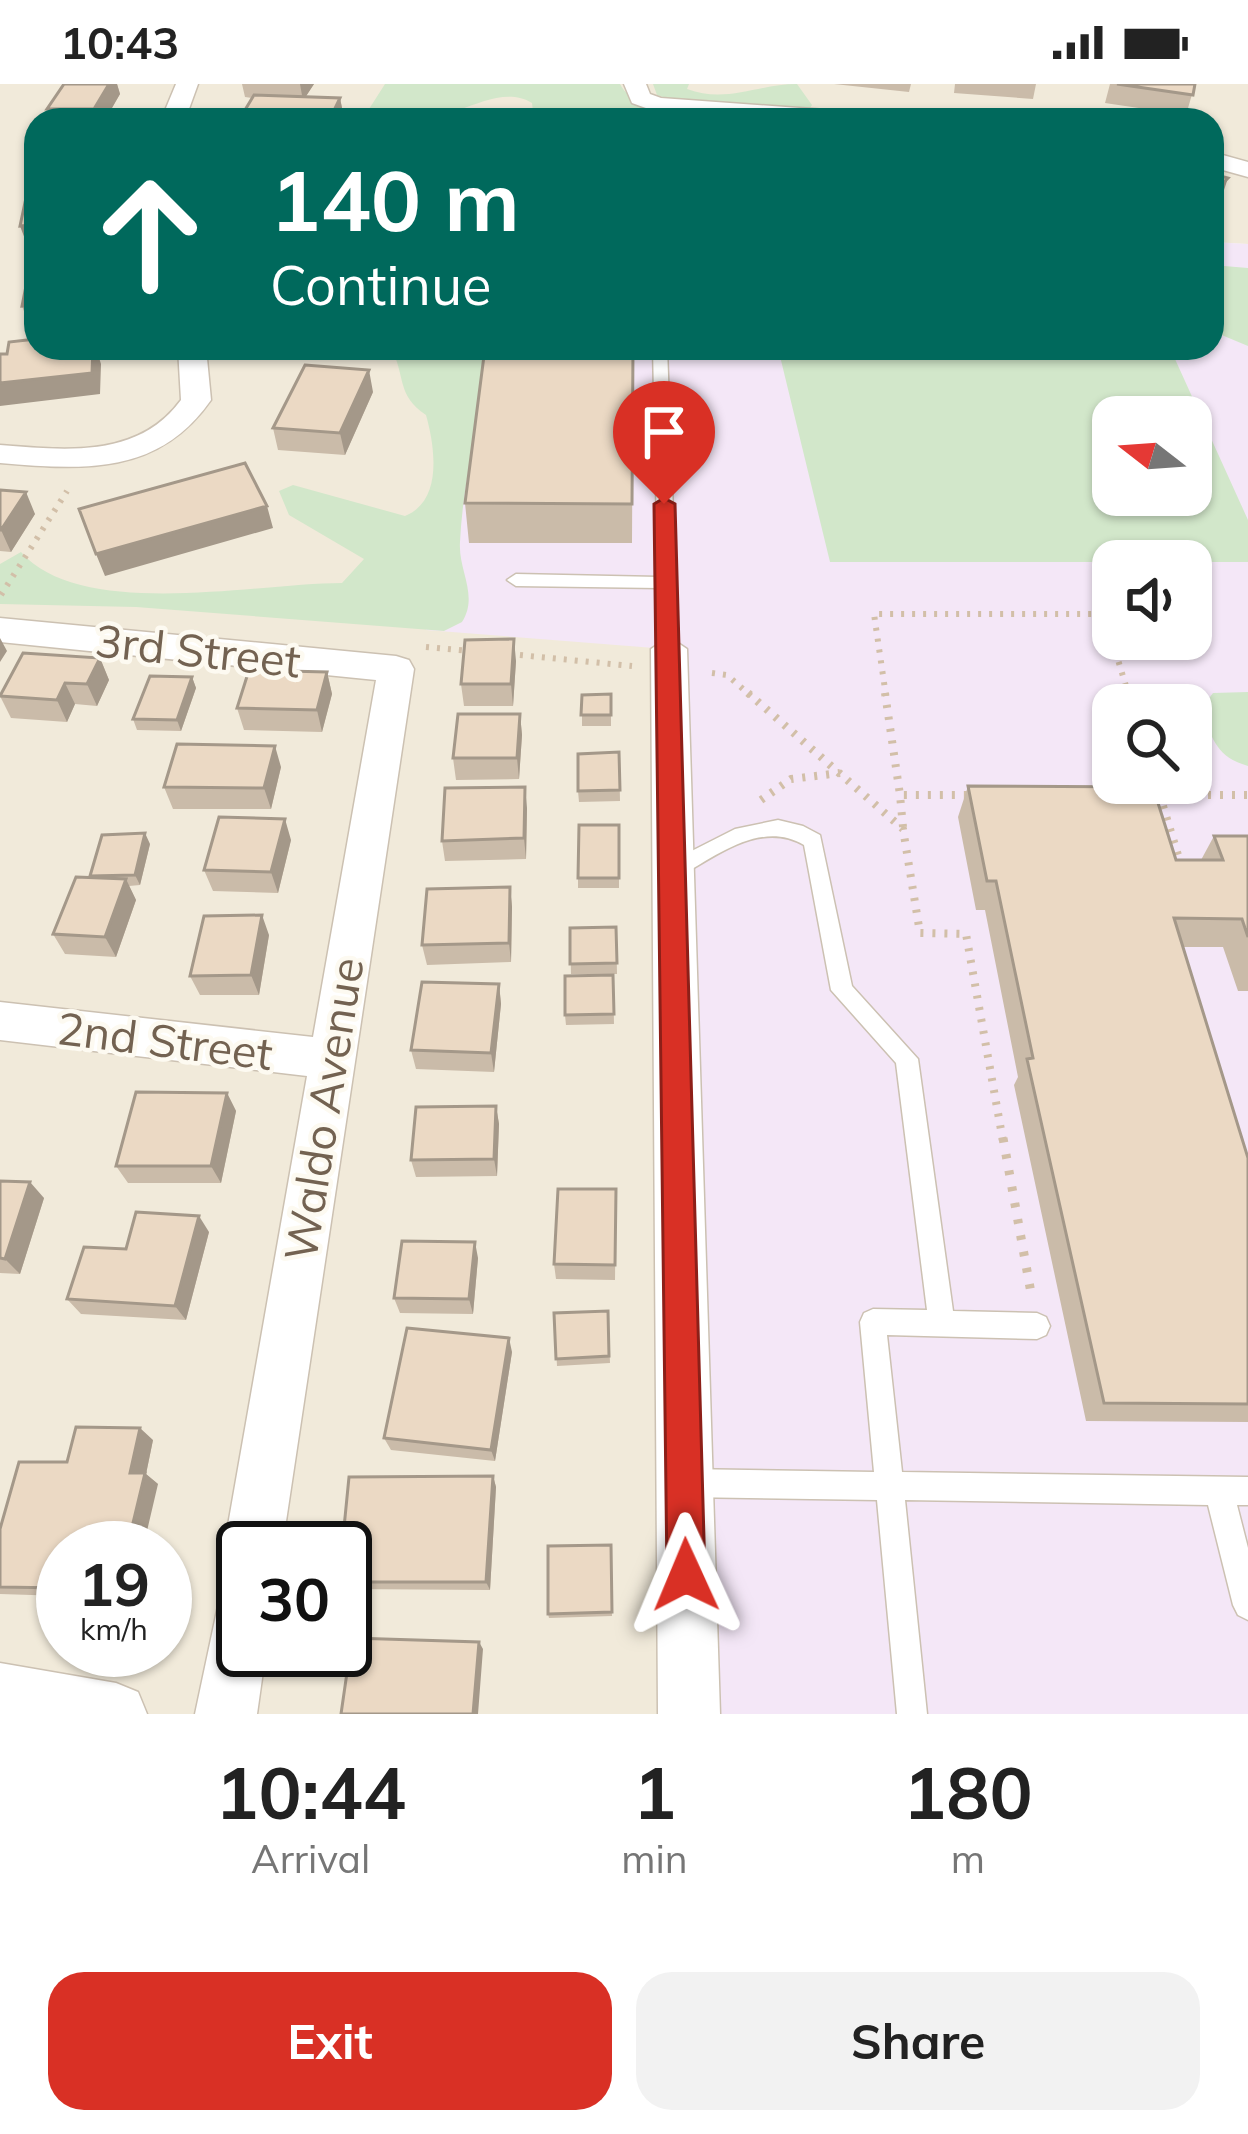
<!DOCTYPE html>
<style>
:root{--surface:#fff;--page:#f2f2f2;--text:#222;--muted:#767676;--accent:#d93025}
body{margin:0;font-family:Mulish,sans-serif;background:var(--page);color:var(--text);height:100vh;display:flex;flex-direction:column;font-size:45px;white-space:nowrap}
*{box-sizing:border-box;margin:0}
p{font-size:39px;color:var(--muted)}
.icon{flex:none;width:66px;height:66px;fill:none;stroke:currentColor;stroke-width:2;stroke-linecap:round;stroke-linejoin:round}
.map{position:relative;height:1630px;overflow:hidden}
.details{display:flex;flex-direction:column;background:var(--surface);flex:1}
.details>*{flex:none}
.banner{position:absolute;left:24px;top:24px;width:1200px;height:252px;border-radius:36px;box-shadow:0 3px 9px #0004;background:#00695c;color:#fff;overflow:hidden}
.needle{width:78px;rotate:287deg}
.controls{position:absolute;left:1092px;top:312px;display:grid;gap:24px}
.controls a{display:grid;place-items:center;width:120px;height:120px;border-radius:24px;background:var(--surface);box-shadow:0 3px 9px #0004;font-size:60px}
.speed{position:absolute;left:36px;top:1437px;display:flex;gap:24px;font-size:60px;font-weight:700;text-align:center}
.speed>*{display:grid;place-content:center;width:156px;height:156px;border-radius:50%;background:var(--surface);box-shadow:0 3px 9px #0004;line-height:1}
.speed small{font-size:30px;font-weight:400}
.speed .limit{border:6px solid #111;border-radius:18px;background:#fff;color:#111}
.pin{position:absolute;display:grid;place-items:center;width:102px;height:102px;color:#fff;margin:-123px -51px;border-radius:50% 50% 50% 0;rotate:-45deg;box-shadow:0 0 12px #0007}
.pin .icon{rotate:45deg}
.me{position:absolute;width:132px;margin:-66px;rotate:359deg;stroke-linejoin:round;filter:drop-shadow(0 0 9px #0008)}
.turn{display:flex;align-items:center;gap:42px;height:252px;padding:0 48px;font-size:54px}
.turn .icon{width:156px;height:156px;stroke-width:2.5}
.turn b{display:block;font-size:84px;line-height:102px}
.eta{display:flex;justify-content:space-evenly;align-items:center;height:204px;text-align:center}
.eta b{font-size:72px;font-weight:700;line-height:84px}
.action{display:flex;gap:24px;margin-top:auto;padding:24px 48px}
.action a{flex:1;height:138px;border-radius:36px;background:var(--accent);color:#fff;font-size:48px;font-weight:700;line-height:138px;text-align:center}
.action a+a{background:var(--page);color:var(--text)}
.status{display:flex;justify-content:space-between;align-items:center;height:84px;padding:0 60px;background:var(--surface);direction:ltr}
.status svg{height:33px;fill:currentColor}
.map>svg:first-child{display:block}
</style>
<div class="status"><b>10:43</b><svg viewBox="0 0 49 12"><path d="M0 12V9h3v3zM5 12V6h3v6zM10 12V3h3v9zM15 12V0h3v12zM26 1h20v11H26zM47 4h2v5h-2z"/></svg></div>
<div class="map">
<svg width="1248" height="1630" viewBox="0 0 1248 1630">
<rect width="100%" height="100%" fill="#faf7eb"/>
<path fill="#f1eada" fill-rule="evenodd" d="M 0,0 L 1248,0 L 1248,160 L 1212,158 L 1212,36 L 36,36 L 36,264 L 462,264 L 667,565 L 689,1630 L 51,1630 L 0,1621 ZM 63,1464 L 165,1464 L 165,1566 L 63,1566 ZM 243,1464 L 345,1464 L 345,1566 L 243,1566 Z"/>
<path fill="#f4e7f7" fill-rule="evenodd" d="M 1212,158 L 1248,160 L 1248,1630 L 689,1630 L 667,565 L 426,546 L 466,284 L 462,264 L 1212,264 ZM 1113,333 L 1191,333 L 1191,411 L 1113,411 ZM 1113,477 L 1191,477 L 1191,555 L 1113,555 ZM 1113,621 L 1191,621 L 1191,699 L 1113,699 Z"/>
<path fill="#d2e7ca" fill-rule="evenodd" d="M 385,0 L 620,0 C 635,30 702,35 729,19 L 677,18 L 657,11 L 653,0 L 689,0 L 687,5 C 726,20 758,0 797,0 L 812,21 L 808,27 L 788,29 L 817,36 L 626,36 L 619,29 L 605,36 L 533,27 L 532,19 C 509,5 482,18 459,26 L 515,36 L 362,36 Z
M 1212,181 L 1248,184 L 1248,262 L 1212,247 Z
M 391,264 L 488,264 C 482,329 463,392 460,458 C 458,487 479,511 462,538 L 444,547 L 136,523 L 0,520 L 0,480 L 21,468 C 81,537 257,499 342,499 L 364,475 L 289,431 L 279,407 L 293,401 L 405,432 C 443,417 435,363 426,331 C 396,311 406,292 391,264 Z
M 778,264 L 1170,264 L 1248,436 L 1248,478 L 830,478 ZM 1191,333 L 1191,411 L 1113,411 L 1113,333 Z
M 1248,608 L 1248,682 C 1216,673 1212,654 1201,625 L 1213,609 Z"/>
<g fill="none" stroke-linecap="round" stroke-linejoin="round">
<g stroke="#ccc1b2" stroke-width="3">
<path id="lane" d="M 665,21 L 675,23 L 674,36 L 662,36 Z
M 653,264 L 667,264 L 678,565 L 669,571 L 660,565 L 659,504 L 516,502 L 507,496 L 516,490 L 658,493 Z
M 778,736 L 803,742 L 820,751 L 852,902 L 918,975 L 953,1227 L 1037,1229 L 1046,1233 L 1050,1242 L 1046,1251 L 1037,1255 L 887,1251 L 902,1388 L 1248,1393 L 1248,1421 L 1237,1421 L 1248,1464 L 1248,1536 L 1238,1531 L 1233,1521 L 1208,1421 L 905,1416 L 927,1630 L 897,1630 L 877,1416 L 685,1413 L 675,1409 L 671,1399 L 675,1389 L 685,1385 L 874,1388 L 860,1238 L 864,1229 L 873,1225 L 927,1226 L 896,979 L 831,906 L 804,761 C 761,736 718,771 680,792 L 666,792 L 663,786 L 666,780 L 735,745 Z"/>
</g>
<g stroke="#ccc1b2" stroke-width="3">
<path id="street" d="M 176,0 L 198,0 L 185,36 L 161,36 Z
M 624,0 L 646,0 L 650,10 L 661,14 L 867,29 L 879,36 L 657,28 L 632,19 Z
M 1212,68 L 1248,78 L 1248,93 L 1212,83 Z
M 178,264 L 206,264 L 211,316 C 158,392 84,386 0,379 L 0,361 C 65,366 138,375 181,316 Z
M 0,534 L 396,572 L 409,576 L 414,585 L 282,1464 L 243,1464 L 243,1489 L 233,1484 L 224,1464 L 307,992 L 0,956 L 0,918 L 313,953 L 376,596 L 0,558 Z
M 669,553 L 687,565 L 720,1630 L 658,1630 L 651,565 Z
M 243,1494 L 243,1566 L 266,1566 L 257,1630 L 195,1630 L 222,1503 Z
M 0,1579 L 116,1599 L 138,1608 L 147,1630 L 0,1630 Z"/>
</g>
<path stroke="#d2bfa8" stroke-width="6" stroke-dasharray="3 8" stroke-linecap="butt" d="M 1,511 L 67,407
M 426,563 L 470,567
M 509,570 L 632,582
M 712,589 L 727,591 L 751,612
M 886,612 L 874,530 L 1104,530 L 1129,612"/>
<path stroke="#d2bfa8" stroke-width="8" stroke-dasharray="3 9" stroke-linecap="butt" d="M 748,609 L 903,745 L 920,849 L 966,850 L 1003,1057
M 885,609 L 900,711
M 1128,609 L 1132,621
M 1156,699 L 1181,781
M 1148,711 L 1248,711
M 761,716 L 791,695 L 840,689
M 903,743 L 900,711 L 971,711"/>
<path stroke="#d2bfa8" stroke-width="9" stroke-dasharray="4.5 12" stroke-linecap="butt" d="M 1003,1054 L 1031,1209"/>
<use href="#lane" fill="#fff" fill-rule="evenodd"/>
<use href="#street" fill="#fff" fill-rule="evenodd"/>
</g>
<path fill="#cabba9" d="M 64,0 L 117,0 L 120,10 L 105,36 L 51,36 L 47,25 Z
M 242,0 L 314,0 L 305,13 L 340,14 L 344,34 L 343,36 L 239,36 L 252,14 L 245,13 Z
M 834,0 L 911,0 L 909,8 Z
M 955,0 L 1036,0 L 1033,15 L 954,9 Z
M 1110,0 L 1195,0 L 1186,31 L 1105,19 Z
M 36,71 L 36,102 L 30,83 Z
M 36,172 L 36,243 L 30,243 L 22,222 Z
M 633,264 L 632,459 L 469,459 L 465,419 Z
M 373,308 L 345,371 L 278,366 L 273,344 Z
M 0,406 L 35,430 L 11,468 L 0,467 Z
M 100,574 L 109,596 L 97,622 L 75,620 L 67,638 L 11,634 L 0,612 Z
M 516,577 L 513,622 L 464,622 L 461,600 Z
M 327,588 L 332,610 L 322,648 L 244,646 L 237,624 Z
M 192,593 L 196,604 L 181,647 L 137,646 L 133,635 Z
M 611,610 L 611,642 L 582,642 L 582,611 Z
M 520,630 L 522,651 L 519,695 L 456,696 L 453,674 Z
M 619,668 L 620,717 L 579,718 L 578,707 Z
M 281,683 L 271,725 L 173,725 L 164,703 Z
M 968,702 L 1176,776 L 1201,776 L 1214,752 L 1248,752 L 1248,907 L 1238,907 L 1223,863 L 1183,863 L 1248,1074 L 1248,1338 L 1086,1337 L 1014,1001 L 1018,993 L 985,826 L 976,826 L 958,733 Z
M 527,724 L 526,775 L 445,777 L 442,757 Z
M 619,741 L 619,804 L 578,804 L 578,794 Z
M 291,756 L 278,809 L 213,807 L 204,786 Z
M 150,760 L 140,801 L 129,802 L 136,816 L 116,873 L 65,870 L 53,850 L 91,794 Z
M 510,803 L 512,823 L 511,878 L 427,881 L 422,861 Z
M 616,843 L 617,890 L 571,890 L 570,844 Z
M 269,851 L 259,911 L 200,911 L 190,892 Z
M 613,891 L 614,940 L 566,941 L 565,931 Z
M 499,900 L 501,920 L 494,988 L 416,985 L 411,966 Z
M 227,1009 L 236,1027 L 221,1099 L 128,1099 L 116,1082 Z
M 496,1022 L 499,1040 L 497,1092 L 416,1093 L 411,1076 Z
M 0,1097 L 44,1114 L 20,1190 L 0,1189 Z
M 616,1105 L 615,1196 L 556,1195 L 554,1180 Z
M 209,1148 L 186,1236 L 81,1230 L 67,1215 L 126,1165 Z
M 478,1174 L 473,1230 L 400,1229 L 394,1214 Z
M 608,1227 L 610,1279 L 557,1282 L 554,1229 Z
M 512,1268 L 495,1377 L 391,1366 L 384,1354 Z
M 153,1356 L 146,1390 L 158,1400 L 63,1464 L 63,1512 L 0,1510 L 0,1503 L 67,1378 Z
M 493,1392 L 496,1403 L 490,1506 L 345,1505 L 345,1464 Z
M 611,1461 L 612,1532 L 549,1534 L 548,1530 Z"/>
<path fill="#a49889" d="M 109,0 L 117,0 L 120,10 L 105,36 L 97,36 L 94,25 Z
M 300,0 L 314,0 L 303,17 Z
M 340,14 L 344,34 L 343,36 L 330,36 Z
M 1228,94 L 1221,115 L 1212,124 L 1212,110 Z
M 33,141 L 31,151 L 36,163 L 28,163 L 20,142 Z
M 96,264 L 101,280 L 100,310 L 0,322 L 0,299 Z
M 275,264 L 312,264 L 277,270 Z
M 369,286 L 373,308 L 345,371 L 340,349 Z
M 26,408 L 35,430 L 11,468 L 1,446 Z
M 267,422 L 273,444 L 105,492 L 96,470 Z
M 0,554 L 7,567 L 0,578 Z
M 514,555 L 516,577 L 513,622 L 511,600 Z
M 100,574 L 109,596 L 97,622 L 87,600 Z
M 327,588 L 332,610 L 322,648 L 317,626 Z
M 192,593 L 196,604 L 181,647 L 177,636 Z
M 65,599 L 75,620 L 67,638 L 57,616 Z
M 520,630 L 522,651 L 519,695 L 517,674 Z
M 275,662 L 281,683 L 271,725 L 264,704 Z
M 525,703 L 527,724 L 526,775 L 524,754 Z
M 285,735 L 291,756 L 278,809 L 271,788 Z
M 145,749 L 150,760 L 140,801 L 135,791 Z
M 126,795 L 136,816 L 116,873 L 105,853 Z
M 510,803 L 512,823 L 511,878 L 509,859 Z
M 262,831 L 269,851 L 259,911 L 251,891 Z
M 499,900 L 501,920 L 494,988 L 491,969 Z
M 227,1009 L 236,1027 L 221,1099 L 211,1082 Z
M 496,1022 L 499,1040 L 497,1092 L 494,1075 Z
M 30,1098 L 44,1114 L 20,1190 L 5,1175 Z
M 199,1132 L 209,1148 L 186,1236 L 175,1222 Z
M 475,1158 L 478,1174 L 473,1230 L 469,1215 Z
M 509,1254 L 512,1268 L 495,1377 L 491,1366 Z
M 140,1344 L 153,1356 L 146,1390 L 158,1400 L 143,1464 L 127,1464 L 130,1389 Z
M 493,1392 L 496,1403 L 490,1506 L 486,1498 Z
M 479,1558 L 483,1565 L 478,1630 L 473,1630 Z"/>
<path fill="#ebd9c4" stroke="#a49889" stroke-width="3" d="M 64,0 L 109,0 L 94,25 L 47,25 Z
M 1117,0 L 1195,0 L 1193,11 Z
M 254,11 L 340,14 L 330,35 L 288,33 L 286,36 L 239,36 Z
M 528,26 L 606,33 L 605,36 L 523,36 Z
M 1212,90 L 1228,94 L 1212,110 Z
M 36,108 L 36,151 L 31,151 L 33,141 L 20,142 L 27,109 Z
M 32,172 L 36,172 L 36,221 L 22,222 Z
M 36,255 L 36,264 L 93,264 L 92,289 L 0,299 L 0,270 L 7,270 L 9,258 Z
M 485,264 L 633,264 L 632,420 L 465,419 Z
M 305,281 L 369,286 L 340,349 L 273,344 Z
M 245,379 L 267,422 L 96,470 L 79,425 Z
M 0,406 L 26,408 L 1,446 L 0,446 Z
M 514,555 L 511,600 L 461,600 L 465,556 Z
M 23,569 L 100,574 L 87,600 L 65,599 L 57,616 L 0,612 Z
M 249,586 L 327,588 L 317,626 L 237,624 Z
M 150,592 L 192,593 L 177,636 L 133,635 Z
M 611,610 L 611,631 L 581,631 L 582,611 Z
M 458,630 L 520,630 L 517,674 L 453,674 Z
M 177,660 L 275,662 L 264,704 L 164,703 Z
M 619,668 L 620,706 L 578,707 L 578,670 Z
M 968,702 L 1153,703 L 1176,776 L 1223,776 L 1214,752 L 1248,752 L 1248,853 L 1242,835 L 1174,834 L 1248,1074 L 1248,1320 L 1104,1319 L 1027,975 L 1033,974 L 996,797 L 987,797 Z
M 525,703 L 524,754 L 442,757 L 445,704 Z
M 219,733 L 285,735 L 271,788 L 204,786 Z
M 579,741 L 619,741 L 619,794 L 578,794 Z
M 145,749 L 135,791 L 90,792 L 102,751 Z
M 76,793 L 126,795 L 105,853 L 53,850 Z
M 510,803 L 509,859 L 422,861 L 427,805 Z
M 262,831 L 251,891 L 190,892 L 204,832 Z
M 616,843 L 617,879 L 570,880 L 570,844 Z
M 613,891 L 614,930 L 565,931 L 565,892 Z
M 422,898 L 499,900 L 491,969 L 411,966 Z
M 136,1008 L 227,1009 L 211,1082 L 116,1082 Z
M 496,1022 L 494,1075 L 411,1076 L 416,1023 Z
M 0,1097 L 30,1098 L 5,1175 L 0,1174 Z
M 558,1105 L 616,1105 L 615,1181 L 554,1180 Z
M 136,1128 L 199,1132 L 175,1222 L 67,1215 L 84,1163 L 126,1165 Z
M 402,1157 L 475,1158 L 469,1215 L 394,1214 Z
M 608,1227 L 609,1272 L 556,1275 L 554,1229 Z
M 407,1244 L 509,1254 L 491,1366 L 384,1354 Z
M 76,1343 L 140,1344 L 130,1389 L 145,1389 L 127,1464 L 63,1464 L 63,1504 L 0,1503 L 0,1445 L 19,1378 L 67,1378 Z
M 493,1392 L 486,1498 L 345,1498 L 345,1464 L 342,1464 L 349,1393 Z
M 611,1461 L 612,1528 L 548,1530 L 548,1462 Z
M 352,1554 L 479,1558 L 473,1630 L 341,1630 Z"/>
<path fill="#d93025" stroke="#8d1f18" stroke-width="3" d="M 664,414 L 675,420 L 705,1491 L 700,1504 L 686,1510 L 673,1504 L 667,1491 L 654,420 Z"/>
<g text-anchor="middle" dominant-baseline="central" stroke-width="9" stroke-linejoin="round" paint-order="stroke">
<g font-size="45" fill="#736251" stroke="#fdfaf1">
<text transform="translate(198 566) rotate(6)">3rd Street</text>
<text transform="translate(165 956) rotate(7)">2nd Street</text>
<text transform="translate(323 1025) rotate(-81)">Waldo Avenue</text>
</g>
</g>
</svg>
<div class="controls">
<a><svg class="needle" viewBox="-14 -14 28 28"><path d="M0-13l5 13h-10z" fill="#e53935"/><path d="M0 13l5-13h-10z" fill="#767676"/></svg></a>
<a><svg class="icon" aria-label="sound" viewBox="0 0 24 24"><path d="M4 9h4l5-4v14l-5-4H4zM17 9q2 3 0 6"/></svg></a>
<a><svg class="icon" aria-label="search" viewBox="0 0 24 24"><circle cx="10" cy="10" r="6"/><path d="M15 15l6 6"/></svg></a>
</div>
<div class="speed"><div>19<small>km/h</small></div><div class="limit">30</div></div>
<div class="pin" style="left:664px;top:420px;background:#d93025"><svg class="icon" aria-label="arrive" viewBox="0 0 24 24"><path d="M6 21V4h12l-3 4 3 4H6"/></svg></div>
<svg class="me" style="left:686px;top:1491px" viewBox="-20 -20 40 40"><path d="M0-17L14 15 0 8-14 15z" fill="#d93025" stroke="#fff" stroke-width="4"/></svg>
<div class="banner">
<div class="turn"><svg class="icon" aria-label="ahead" viewBox="0 0 24 24"><path d="M12 20V5M6 11l6-6 6 6"/></svg><div><b>140 m</b>Continue</div></div>
</div>
</div>
<section class="details">
<div class="eta">
<div><b>10:44</b><p>Arrival</p></div>
<div><b>1</b><p>min</p></div>
<div><b>180</b><p>m</p></div>
</div>
<div class="action"><a>Exit</a><a>Share</a></div>
</section>
